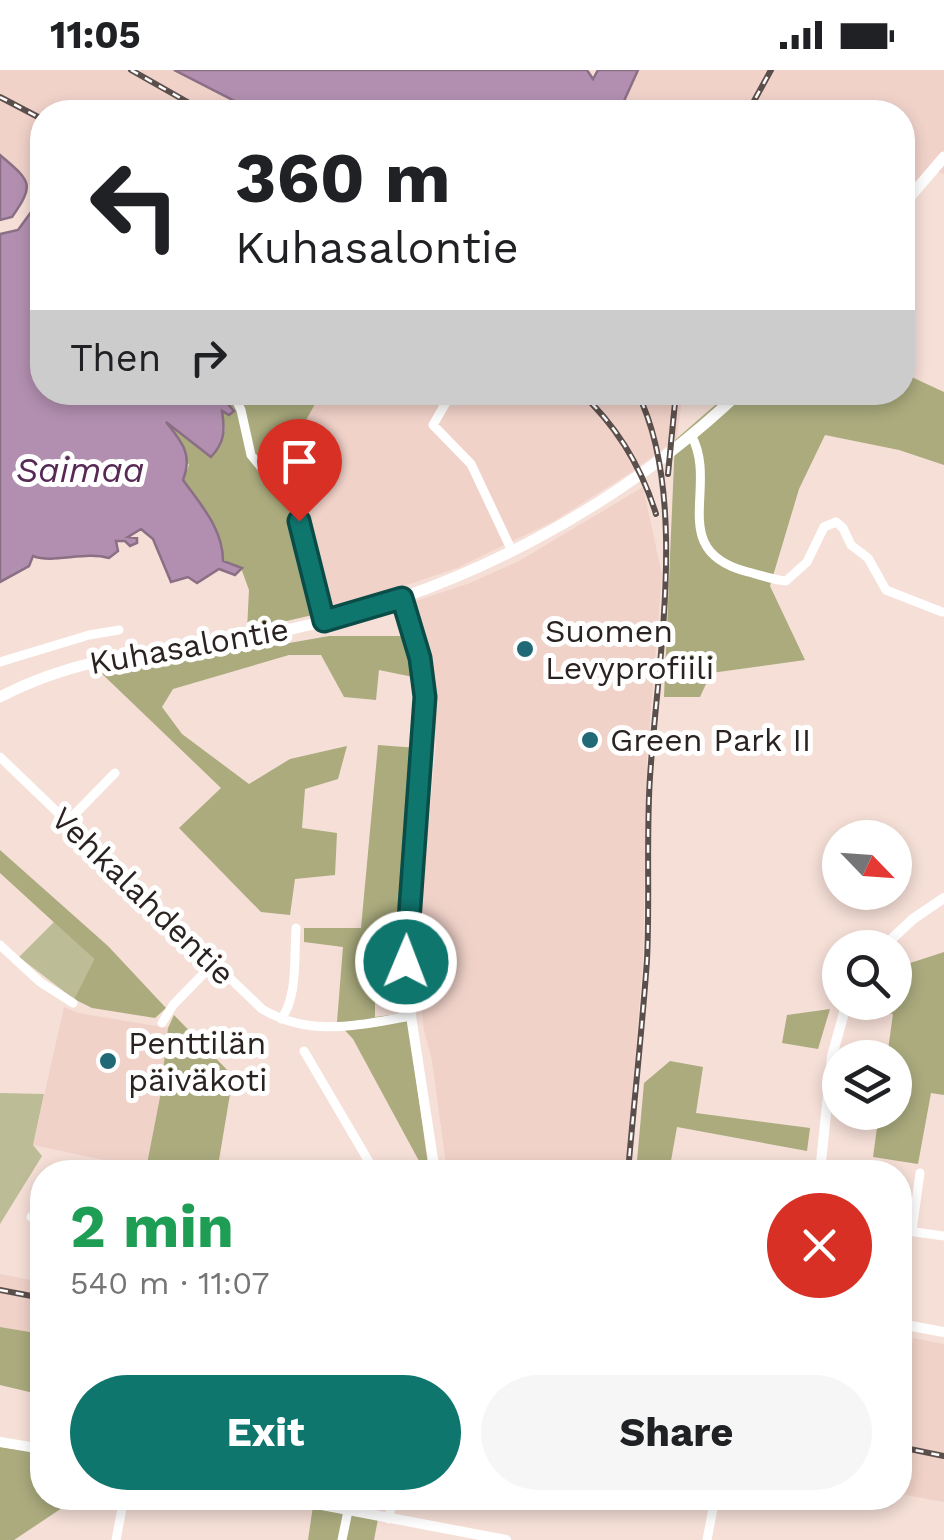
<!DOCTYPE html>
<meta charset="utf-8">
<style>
:root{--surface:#fff;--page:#f6f6f6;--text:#202124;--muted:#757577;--accent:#0f766e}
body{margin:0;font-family:"Work Sans",sans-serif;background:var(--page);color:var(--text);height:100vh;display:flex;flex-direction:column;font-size:38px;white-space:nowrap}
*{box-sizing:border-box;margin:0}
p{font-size:32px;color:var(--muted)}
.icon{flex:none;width:55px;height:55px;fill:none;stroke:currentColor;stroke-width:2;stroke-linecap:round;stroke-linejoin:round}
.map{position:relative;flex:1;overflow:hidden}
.drawer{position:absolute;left:30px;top:1090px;width:882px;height:350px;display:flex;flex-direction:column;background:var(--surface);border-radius:40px;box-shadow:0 5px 15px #0003}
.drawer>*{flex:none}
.top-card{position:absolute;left:30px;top:30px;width:885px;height:305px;border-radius:40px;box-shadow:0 5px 15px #0003;background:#fff;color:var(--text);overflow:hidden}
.needle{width:65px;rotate:115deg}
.fabs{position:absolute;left:822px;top:750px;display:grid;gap:20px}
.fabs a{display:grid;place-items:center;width:90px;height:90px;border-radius:50%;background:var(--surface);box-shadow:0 5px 15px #0003;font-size:50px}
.pin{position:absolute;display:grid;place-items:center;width:85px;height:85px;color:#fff;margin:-102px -42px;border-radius:50% 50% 50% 0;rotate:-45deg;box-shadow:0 0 10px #0007}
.pin .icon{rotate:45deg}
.me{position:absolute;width:110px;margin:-55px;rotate:1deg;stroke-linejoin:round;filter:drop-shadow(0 0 8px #0008)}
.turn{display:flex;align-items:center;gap:35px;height:210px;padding:0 40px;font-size:45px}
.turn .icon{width:130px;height:130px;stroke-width:2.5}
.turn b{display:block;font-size:70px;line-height:85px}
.then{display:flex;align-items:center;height:95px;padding:0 40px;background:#0003;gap:20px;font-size:38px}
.round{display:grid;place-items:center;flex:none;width:105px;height:105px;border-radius:52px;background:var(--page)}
.summary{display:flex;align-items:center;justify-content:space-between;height:170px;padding:0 40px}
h1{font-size:60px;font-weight:700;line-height:75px;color:#1e9e55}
.primary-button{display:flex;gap:20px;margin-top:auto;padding:20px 40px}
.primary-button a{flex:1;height:115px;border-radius:60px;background:var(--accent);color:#fff;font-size:40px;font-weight:700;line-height:115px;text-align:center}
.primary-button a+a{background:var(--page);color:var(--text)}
.status{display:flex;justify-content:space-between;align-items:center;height:70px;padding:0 50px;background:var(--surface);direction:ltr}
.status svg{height:28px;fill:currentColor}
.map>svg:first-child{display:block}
</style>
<div class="status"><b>11:05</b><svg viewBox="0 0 49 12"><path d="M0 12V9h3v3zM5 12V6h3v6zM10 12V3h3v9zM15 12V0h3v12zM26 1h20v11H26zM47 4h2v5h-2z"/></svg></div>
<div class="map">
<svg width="944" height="1470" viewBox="0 0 944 1470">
<rect width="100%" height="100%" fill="#f5dfd7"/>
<path fill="#f0d2c9" d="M 0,0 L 174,0 L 256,42 L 42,42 L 42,102 L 29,115 L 24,106 L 0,85 Z
M 638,0 L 944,0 L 944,104 L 928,100 L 903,130 L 902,42 L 619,42 Z
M 321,323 L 683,323 L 677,368 L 633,401 L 554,451 L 457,498 L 330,541 L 275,407 Z
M 643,417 L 662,505 L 647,688 L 643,889 L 626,1102 L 447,1102 L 432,991 L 424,960 L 416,882 L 423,767 L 429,751 L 436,673 L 432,601 L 416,531 L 470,513 L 519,491 Z
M 64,937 L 78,943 L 168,958 L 160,1027 L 146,1099 L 33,1075 Z
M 0,1204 L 42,1212 L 42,1264 L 0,1257 Z
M 913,1268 L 944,1274 L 944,1432 L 900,1424 L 900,1344 Z"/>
<path fill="#bcbc96" d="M 54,852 L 94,889 L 74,929 L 19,887 Z
M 0,1023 L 44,1024 L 33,1075 L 42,1086 L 0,1154 Z"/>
<path fill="#abab7e" d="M 903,303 L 944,322 L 944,395 L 899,380 L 825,365 L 799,419 L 770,516 L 805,590 L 711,603 L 700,627 L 664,627 L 675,370 L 729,323 L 902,322 Z
M 212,323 L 250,323 L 262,330 L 269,323 L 321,323 L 275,407 L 295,430 L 305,451 L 330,541 L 247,560 L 249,520 L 241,498 L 223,491 C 223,459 201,435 183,410 L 189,395 L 165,352 L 220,377 L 225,359 L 218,323 Z
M 329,566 L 410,566 L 418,608 L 379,600 L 376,630 L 344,627 L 321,585 L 289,585 L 173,619 L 162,637 L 182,664 L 249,714 L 290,689 L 347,676 L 338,709 L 305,719 L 302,758 L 337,763 L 335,805 L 295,809 L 290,845 L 261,842 L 179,758 L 221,718 L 98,600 L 255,579 Z
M 378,675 L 418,678 L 401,894 L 375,893 L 375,947 L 407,943 L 429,1102 L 425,1102 L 353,969 L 337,952 L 343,877 L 304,872 L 304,858 L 361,858 Z
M 0,780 L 108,876 L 166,938 L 155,948 L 92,938 L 74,929 L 94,889 L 0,803 Z
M 944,882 L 944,1025 L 931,1023 L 918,1094 L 873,1087 L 879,1043 L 895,1042 L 895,988 L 887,987 L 893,944 L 857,937 L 861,933 L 895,932 L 895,898 Z
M 830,939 L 818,979 L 782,973 L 787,945 Z
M 174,945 L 233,1006 L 217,1102 L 158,1102 L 146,1099 L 160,1027 L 168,958 Z
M 670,991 L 703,997 L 696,1043 L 810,1058 L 807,1081 L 677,1057 L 669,1102 L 636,1102 L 644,1013 Z
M 0,1257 L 42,1264 L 42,1325 L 0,1315 Z
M 0,1377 L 42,1383 L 42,1428 L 77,1428 L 14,1470 L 0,1470 Z
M 313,1436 L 378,1449 L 374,1470 L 308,1470 Z"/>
<path fill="#b28fb0" stroke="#8a6f85" stroke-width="2.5" d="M 174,0 L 587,0 L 593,9 L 598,0 L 638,0 L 619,42 L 577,42 L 573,39 L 568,42 L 256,42 Z
M 0,85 C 30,111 36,113 12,147 L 0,150 Z
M 42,127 L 42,322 L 218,323 L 234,341 L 229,345 L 222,341 C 225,360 225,372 211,387 L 166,352 C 182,372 193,384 183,410 C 201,435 223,459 223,491 L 242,498 L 235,505 L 219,499 L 197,513 L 188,507 L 171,512 L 153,469 L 141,459 L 128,467 L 137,468 L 137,473 L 130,476 L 125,471 L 116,471 L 118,481 L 109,488 C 84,481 53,494 33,486 L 29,496 L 0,512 L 0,164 L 18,160 Z"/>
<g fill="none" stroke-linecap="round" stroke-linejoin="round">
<path stroke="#fff" stroke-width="9" d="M 232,322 L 241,340 L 251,385 L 291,434 L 299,451 L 324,551
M 452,322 L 433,355 L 471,394 L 512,481
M 691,365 C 720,416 665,481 748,502 C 761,505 773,510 786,511 L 807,492 L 824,457 L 836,452 L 843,458 L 851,475 L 868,488 L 886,520 L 942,542
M 0,592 L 89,565 L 119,560
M 0,687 L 262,939 C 311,968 358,955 411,946
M 67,752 L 115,703
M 0,875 L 40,912 L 73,933
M 281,949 C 298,927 294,886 296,858
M 162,953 L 173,935 L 214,893
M 304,981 L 375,1102
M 264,1102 L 266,1095
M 31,1147 L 42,1149
M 900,1160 L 944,1166
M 912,1161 L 920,1103
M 900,1275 L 903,1255
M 389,1449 L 392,1428
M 116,1470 L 124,1428
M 342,1470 L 348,1441
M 707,1470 L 715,1428"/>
<path stroke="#fff" stroke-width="10" d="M 402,527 L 421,588 L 425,627 L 406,872 L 411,946 L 435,1102
M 882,878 L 913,849 L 944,828
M 820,1102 L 832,986 L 847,932
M 900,1254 L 944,1262
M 0,1372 L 42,1379
M 285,1428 L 506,1470"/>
<path stroke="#fff" stroke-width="11" d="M 902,136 L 944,87
M 0,627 C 93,578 187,581 287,560 C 455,524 615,441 740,322"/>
<g stroke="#5b4f4c" stroke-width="6">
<path id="rail" d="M 131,0 L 205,42
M 0,27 L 42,49
M 748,42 L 771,0
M 580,322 C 617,356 641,396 656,444
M 668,404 L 676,322
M 628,1102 C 634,1032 642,961 647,890 C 650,829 646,768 650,707 C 657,594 689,425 637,322
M 0,1220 L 42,1228
M 900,1377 L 944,1386"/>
</g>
<use href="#rail" stroke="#fff" stroke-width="2.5" stroke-dasharray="8" stroke-linecap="butt"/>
</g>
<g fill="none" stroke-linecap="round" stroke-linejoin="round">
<g stroke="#0a4d48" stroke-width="25">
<path id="route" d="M 299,451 L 324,551 L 402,528 L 420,588 L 425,627 L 406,892"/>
</g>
<use href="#route" stroke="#0f766e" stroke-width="18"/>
</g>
<g fill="#216976" stroke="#fff" stroke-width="4">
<circle cx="525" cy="579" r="10"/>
<circle cx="590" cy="670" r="10"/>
<circle cx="108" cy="991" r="10"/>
</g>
<g text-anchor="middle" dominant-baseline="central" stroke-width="10" stroke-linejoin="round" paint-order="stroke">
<g font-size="32" fill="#2b2321" stroke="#fff" text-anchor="start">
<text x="545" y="561">Suomen<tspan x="545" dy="37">Levyprofiili</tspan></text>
<text x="610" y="670">Green Park II</text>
<text x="128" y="973">Penttilän<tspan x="128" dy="37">päiväkoti</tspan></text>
</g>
<g font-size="32" fill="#2b2321" stroke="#fff">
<text transform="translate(189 576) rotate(-10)">Kuhasalontie</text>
<text transform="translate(143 826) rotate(44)">Vehkalahdentie</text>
</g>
<g font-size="35" font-style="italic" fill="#572a56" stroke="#fff">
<text x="80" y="400">Saimaa</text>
</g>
</g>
</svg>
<div class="fabs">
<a><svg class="needle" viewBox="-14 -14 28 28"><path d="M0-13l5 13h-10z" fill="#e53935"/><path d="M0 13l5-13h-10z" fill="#757577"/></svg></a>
<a><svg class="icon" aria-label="search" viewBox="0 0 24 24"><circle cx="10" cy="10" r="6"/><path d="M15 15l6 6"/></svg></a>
<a><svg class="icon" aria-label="layers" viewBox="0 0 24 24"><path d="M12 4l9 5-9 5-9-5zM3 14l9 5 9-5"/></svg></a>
</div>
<div class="pin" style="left:299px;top:451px;background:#d93025"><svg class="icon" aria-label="arrive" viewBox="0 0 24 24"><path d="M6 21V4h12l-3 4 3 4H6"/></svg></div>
<svg class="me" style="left:406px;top:892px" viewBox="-20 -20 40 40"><circle r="17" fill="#0f766e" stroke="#fff" stroke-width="3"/><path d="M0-11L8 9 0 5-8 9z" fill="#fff"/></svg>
<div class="top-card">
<div class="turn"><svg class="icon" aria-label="left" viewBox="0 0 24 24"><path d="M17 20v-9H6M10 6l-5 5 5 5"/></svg><div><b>360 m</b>Kuhasalontie</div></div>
<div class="then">Then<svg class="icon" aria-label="right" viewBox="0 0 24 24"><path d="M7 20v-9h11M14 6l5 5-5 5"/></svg></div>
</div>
<section class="drawer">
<div class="summary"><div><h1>2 min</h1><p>540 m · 11:07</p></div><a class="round" style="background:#d93025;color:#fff"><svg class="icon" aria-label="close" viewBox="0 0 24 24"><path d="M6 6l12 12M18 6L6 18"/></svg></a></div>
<div class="primary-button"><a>Exit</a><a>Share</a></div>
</section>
</div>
